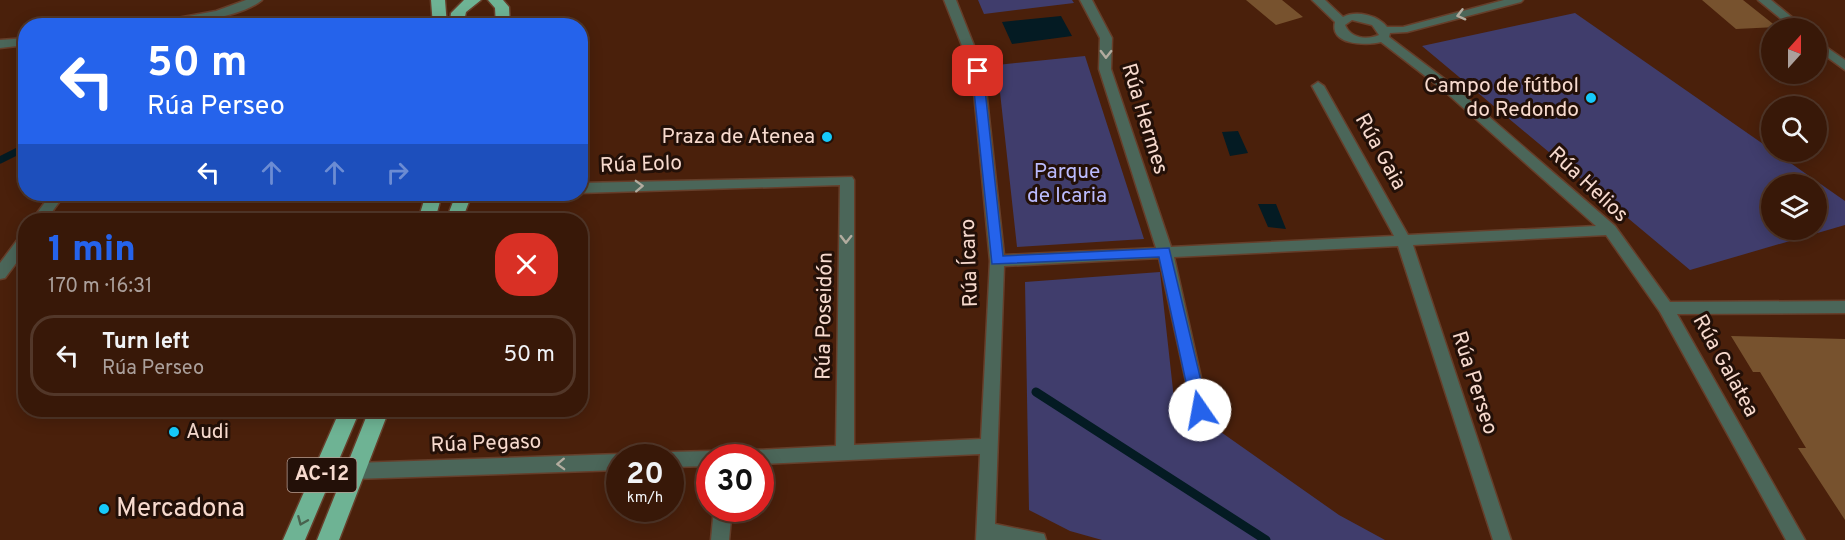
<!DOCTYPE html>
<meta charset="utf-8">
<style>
:root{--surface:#381808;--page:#3f2112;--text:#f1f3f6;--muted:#aba09c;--line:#523729;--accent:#2563eb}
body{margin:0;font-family:Overpass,sans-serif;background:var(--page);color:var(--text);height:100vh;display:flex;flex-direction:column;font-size:22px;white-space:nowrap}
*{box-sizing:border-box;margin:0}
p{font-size:20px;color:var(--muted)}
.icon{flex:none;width:33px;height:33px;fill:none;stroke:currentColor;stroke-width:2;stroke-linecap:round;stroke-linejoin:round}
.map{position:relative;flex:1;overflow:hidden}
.sheet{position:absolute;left:18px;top:213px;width:570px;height:204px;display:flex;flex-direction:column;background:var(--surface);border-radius:24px;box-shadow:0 3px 15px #0003,0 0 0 2px var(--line)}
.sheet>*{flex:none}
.guide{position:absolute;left:18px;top:18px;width:570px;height:183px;border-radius:24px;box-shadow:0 3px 15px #0003,0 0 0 2px var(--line);background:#2563eb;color:#fff;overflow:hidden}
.needle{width:39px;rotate:21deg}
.fabs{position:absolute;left:1761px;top:18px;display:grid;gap:12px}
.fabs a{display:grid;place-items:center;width:66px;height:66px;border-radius:50%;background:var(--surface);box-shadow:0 3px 15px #0003,0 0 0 2px var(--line);font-size:30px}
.speed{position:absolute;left:606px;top:444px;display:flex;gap:12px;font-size:30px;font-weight:700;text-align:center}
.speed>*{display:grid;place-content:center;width:78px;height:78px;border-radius:50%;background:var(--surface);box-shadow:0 3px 15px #0003,0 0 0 2px var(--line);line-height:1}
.speed small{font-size:15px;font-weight:400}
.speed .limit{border:9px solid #d22;background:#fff;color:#111}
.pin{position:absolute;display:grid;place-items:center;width:51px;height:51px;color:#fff;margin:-26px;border-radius:12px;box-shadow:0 3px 9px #0006}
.me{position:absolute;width:66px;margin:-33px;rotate:348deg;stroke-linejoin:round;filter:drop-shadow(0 0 4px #0008)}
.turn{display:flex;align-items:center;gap:21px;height:126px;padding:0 30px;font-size:27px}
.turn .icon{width:78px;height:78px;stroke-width:2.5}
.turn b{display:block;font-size:42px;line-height:51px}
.lanes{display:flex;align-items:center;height:57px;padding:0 30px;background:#0003;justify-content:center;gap:30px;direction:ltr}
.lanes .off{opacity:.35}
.round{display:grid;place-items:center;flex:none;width:63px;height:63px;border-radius:24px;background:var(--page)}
.head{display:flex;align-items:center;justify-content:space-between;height:102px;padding:0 30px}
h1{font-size:36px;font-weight:800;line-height:45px;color:var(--accent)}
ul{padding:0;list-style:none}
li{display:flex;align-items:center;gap:18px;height:81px;margin:0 12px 9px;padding:0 18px;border:3px solid var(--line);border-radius:24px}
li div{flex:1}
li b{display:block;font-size:22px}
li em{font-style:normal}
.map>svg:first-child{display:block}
</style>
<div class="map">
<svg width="1845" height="540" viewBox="0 0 1845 540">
<rect width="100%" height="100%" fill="#4a200b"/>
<path fill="#403d6c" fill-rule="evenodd" d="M 978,0 L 1072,0 L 1074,3 L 984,14 Z
M 1575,13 L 1845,201 L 1845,225 L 1690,270 L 1422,46 ZM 1772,184 L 1816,184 L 1816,230 L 1772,230 Z
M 1085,56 L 1144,239 L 1017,247 L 997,65 Z
M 1160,272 L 1174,399 L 1339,515 L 1385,540 L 1102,540 L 1070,531 L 1029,510 L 1025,282 Z"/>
<path fill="#041b23" d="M 1061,16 L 1072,36 L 1012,44 L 1002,22 Z
M 1238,131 L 1248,153 L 1230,156 L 1222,132 Z
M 1258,204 L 1276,204 L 1286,229 L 1268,227 Z"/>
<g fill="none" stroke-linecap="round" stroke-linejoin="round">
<path stroke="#041b23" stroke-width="7" d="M 0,160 L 26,147"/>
<path stroke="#041b23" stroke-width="9" d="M 1036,392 L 1266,540"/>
</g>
<path fill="#77522e" d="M 1246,0 L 1282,0 L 1303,17 L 1276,25 Z
M 1702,0 L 1743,0 L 1777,27 L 1736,29 Z
M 1731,336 L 1845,339 L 1845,520 L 1798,448 L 1806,448 L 1760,372 L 1753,372 Z"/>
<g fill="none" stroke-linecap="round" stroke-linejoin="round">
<g stroke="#663e2a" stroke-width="3">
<path id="minor" d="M 246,0 L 262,0 C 240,19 173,26 145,26 L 150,23 L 216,11 Z
M 944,0 L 956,0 L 984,71 L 1004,255 L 1156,248 L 1099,69 L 1100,38 L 1080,0 L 1092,0 L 1112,38 L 1111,69 L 1171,247 L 1394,236 L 1312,86 L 1318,82 L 1324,86 L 1408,235 L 1596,226 L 1442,89 L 1381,42 C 1366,46 1329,45 1335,22 L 1312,0 L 1325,0 L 1343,17 C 1356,10 1378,15 1387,27 L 1403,27 L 1504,0 L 1523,0 L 1521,2 L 1407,32 L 1390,33 L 1389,37 L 1450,83 L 1615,226 L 1670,302 L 1845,301 L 1845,313 L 1677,314 L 1805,540 L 1786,540 L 1660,312 L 1606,235 L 1413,245 L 1511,540 L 1493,540 L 1398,246 L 1174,257 L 1208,409 L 1206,414 L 1200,416 L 1194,414 L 1192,409 L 1159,258 L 1004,266 L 995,524 L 1044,534 L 1046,540 L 976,540 L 980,454 L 760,464 L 760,458 L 725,458 L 728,453 L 734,451 L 836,446 L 840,185 L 580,193 L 580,183 L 852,177 L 854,180 L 854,445 L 981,439 L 990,261 L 972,71 ZM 1352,20 L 1372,25 L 1379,35 C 1367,40 1351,39 1345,25 Z
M 1758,0 L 1771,0 L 1805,28 L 1792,28 Z
M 26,38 L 26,45 L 0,48 L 0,40 Z
M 1816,40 L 1845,60 L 1845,70 L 1816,49 Z
M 51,194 L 65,194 L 46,220 L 32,220 Z
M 26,234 L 26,250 L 5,278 L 0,279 L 0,263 L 21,235 Z
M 710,451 L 716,453 L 719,458 L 710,458 L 710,466 L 670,467 L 670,458 L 662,458 L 670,452 Z
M 620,454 L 627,458 L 620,458 L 620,470 L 354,479 L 348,476 L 345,471 L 348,466 L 354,463 Z
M 714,508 L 732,508 L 729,540 L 711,540 Z"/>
</g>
<g stroke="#663e2a" stroke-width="3">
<path id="highway" d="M 431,0 L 445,0 L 447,26 L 433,26 Z
M 464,0 L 481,0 L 466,12 L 463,26 L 449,26 L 451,13 Z
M 488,0 L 503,0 L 509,7 L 510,26 L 496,26 L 495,8 Z
M 426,194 L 442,194 L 435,220 L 418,220 Z
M 456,194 L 472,194 L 462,220 L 446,220 Z
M 340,410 L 360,410 L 305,540 L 283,540 Z
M 369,410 L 389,410 L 339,540 L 317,540 Z"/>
</g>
<use href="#minor" fill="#4b6659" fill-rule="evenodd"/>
<use href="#highway" fill="#6eb394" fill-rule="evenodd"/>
</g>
<defs><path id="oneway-chevron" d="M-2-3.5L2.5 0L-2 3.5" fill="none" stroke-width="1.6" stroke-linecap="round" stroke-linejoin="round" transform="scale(1.5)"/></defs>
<g stroke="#b2ac9f">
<use href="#oneway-chevron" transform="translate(1461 15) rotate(165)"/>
<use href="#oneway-chevron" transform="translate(1106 54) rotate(91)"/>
<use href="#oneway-chevron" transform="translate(639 186) rotate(-2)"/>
<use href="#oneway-chevron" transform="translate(846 239) rotate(91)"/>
<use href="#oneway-chevron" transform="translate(561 464) rotate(178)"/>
</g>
<use stroke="#48624e" href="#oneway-chevron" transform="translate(302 521) rotate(113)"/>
<path fill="#2563eb" stroke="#184099" stroke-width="1.5" d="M 978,67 L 983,71 L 1003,256 L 1169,248 L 1208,410 L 1205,414 L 1200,416 L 1194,414 L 1192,410 L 1159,257 L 992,264 L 972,71 Z"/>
<g fill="#16cafb" stroke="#231008" stroke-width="2">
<circle cx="1591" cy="98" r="6"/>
<circle cx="827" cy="137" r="6"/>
<circle cx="174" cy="432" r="6"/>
<circle cx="104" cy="509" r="6"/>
</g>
<g text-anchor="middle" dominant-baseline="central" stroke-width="6" stroke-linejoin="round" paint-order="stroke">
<rect fill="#231008" stroke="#b79d93" stroke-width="1.5" x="287.5" y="458" width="69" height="34" rx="4.5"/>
<g font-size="20" font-weight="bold" fill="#f7dace">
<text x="322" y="475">AC-12</text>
</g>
<g font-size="21" fill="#f7dace" stroke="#231008" text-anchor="end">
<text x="1579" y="86">Campo de fútbol<tspan x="1579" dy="24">do Redondo</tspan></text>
<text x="815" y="137">Praza de Atenea</text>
<text x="186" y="432" text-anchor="start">Audi</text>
</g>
<g font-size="21" fill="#f7dace" stroke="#231008">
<text transform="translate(1144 119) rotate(73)">Rúa Hermes</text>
<text transform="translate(1380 152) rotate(61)">Rúa Gaia</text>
<text transform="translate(641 165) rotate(-2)">Rúa Eolo</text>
<text transform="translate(1588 185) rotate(43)">Rúa Helios</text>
<text transform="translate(970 263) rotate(-92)">Rúa Ícaro</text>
<text transform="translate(825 316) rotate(-89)">Rúa Poseidón</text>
<text transform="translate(1725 366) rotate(61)">Rúa Galatea</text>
<text transform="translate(1474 383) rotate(72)">Rúa Perseo</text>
<text transform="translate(486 444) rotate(-2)">Rúa Pegaso</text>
</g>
<g font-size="21" fill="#bbbbfd" stroke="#231008">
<text x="1067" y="172">Parque<tspan x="1067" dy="24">de Icaria</tspan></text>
</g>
<g font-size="26" fill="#f7dace" stroke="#231008" text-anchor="start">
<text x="116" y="509">Mercadona</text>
</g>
</g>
</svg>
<div class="fabs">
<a><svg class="needle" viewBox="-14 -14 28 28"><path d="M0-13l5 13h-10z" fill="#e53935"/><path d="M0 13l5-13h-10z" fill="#aba09c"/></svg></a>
<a><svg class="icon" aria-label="search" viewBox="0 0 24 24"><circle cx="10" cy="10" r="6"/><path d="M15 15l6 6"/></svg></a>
<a><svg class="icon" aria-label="layers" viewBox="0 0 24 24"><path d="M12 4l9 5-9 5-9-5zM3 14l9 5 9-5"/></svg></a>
</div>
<div class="speed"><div>20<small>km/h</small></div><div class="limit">30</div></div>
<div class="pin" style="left:978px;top:71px;background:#d93025"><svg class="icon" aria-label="arrive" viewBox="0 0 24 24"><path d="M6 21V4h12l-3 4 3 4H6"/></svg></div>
<svg class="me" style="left:1200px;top:410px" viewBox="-20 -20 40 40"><circle r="19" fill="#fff"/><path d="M0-13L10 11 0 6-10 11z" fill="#2563eb"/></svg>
<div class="guide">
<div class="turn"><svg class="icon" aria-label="left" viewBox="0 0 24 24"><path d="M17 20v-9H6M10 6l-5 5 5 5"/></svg><div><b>50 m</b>Rúa Perseo</div></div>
<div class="lanes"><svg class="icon" aria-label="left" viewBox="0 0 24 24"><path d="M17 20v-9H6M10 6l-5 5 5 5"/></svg><svg class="icon off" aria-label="ahead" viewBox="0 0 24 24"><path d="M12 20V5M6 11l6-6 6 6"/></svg><svg class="icon off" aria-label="ahead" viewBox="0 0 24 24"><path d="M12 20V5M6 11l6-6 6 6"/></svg><svg class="icon off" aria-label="right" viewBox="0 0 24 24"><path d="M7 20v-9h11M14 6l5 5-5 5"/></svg></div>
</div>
<section class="sheet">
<div class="head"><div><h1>1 min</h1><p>170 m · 16:31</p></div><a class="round" style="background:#d93025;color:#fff"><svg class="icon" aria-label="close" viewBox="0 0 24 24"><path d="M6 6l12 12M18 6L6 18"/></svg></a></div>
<ul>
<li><svg class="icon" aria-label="left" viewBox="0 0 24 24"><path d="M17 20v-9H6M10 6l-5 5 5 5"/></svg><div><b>Turn left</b><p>Rúa Perseo</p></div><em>50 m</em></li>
</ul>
</section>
</div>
